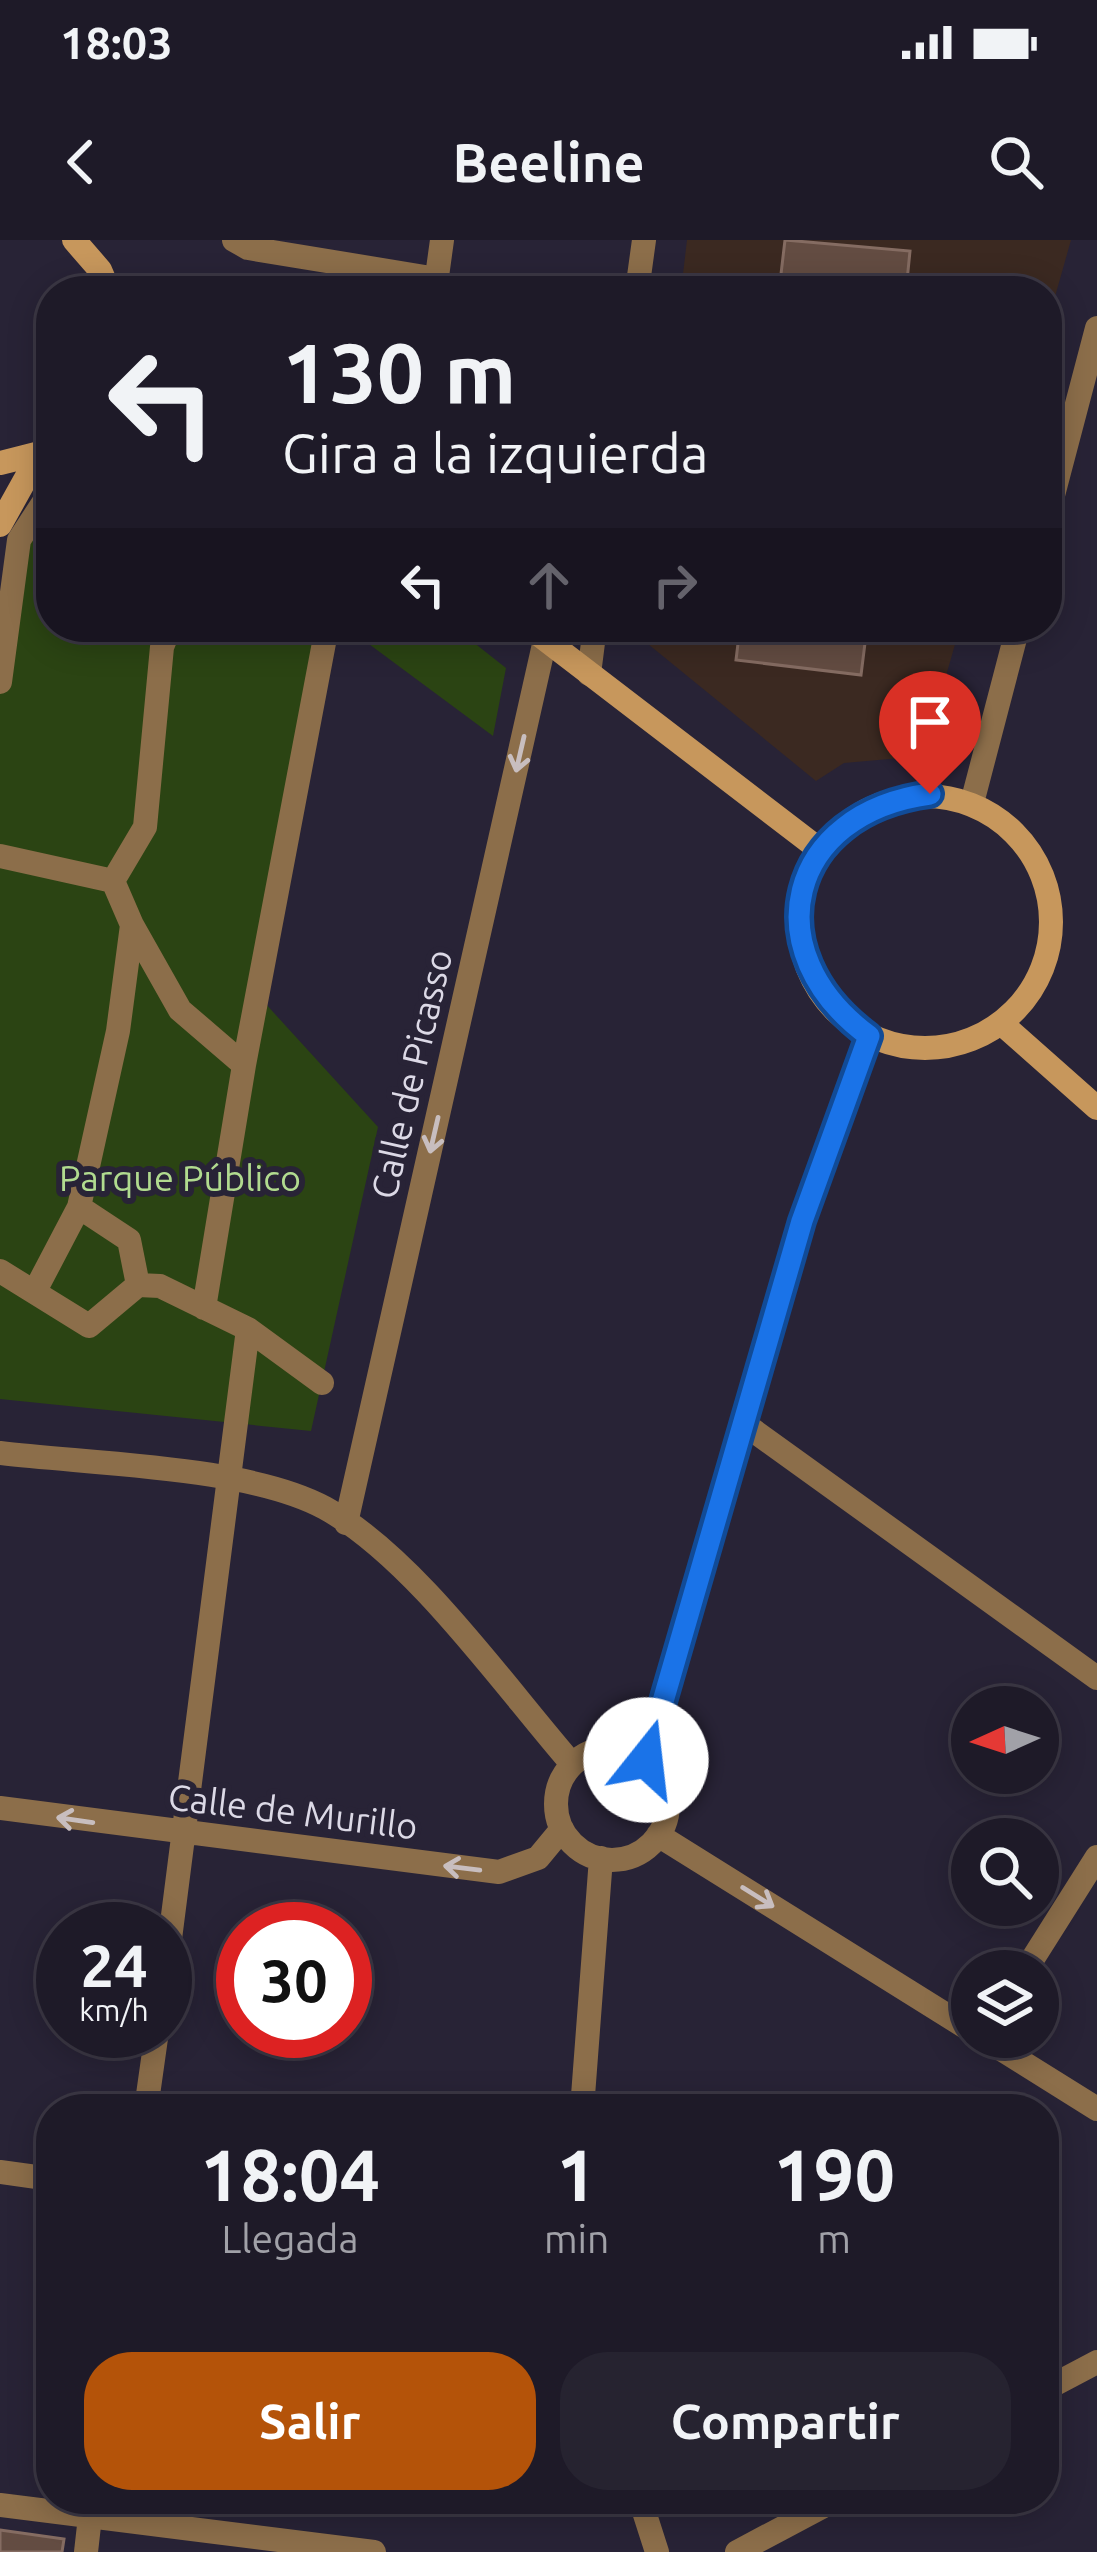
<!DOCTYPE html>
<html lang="es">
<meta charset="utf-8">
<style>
:root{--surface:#1e1a28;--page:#262330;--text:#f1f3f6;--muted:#a1a1a8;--line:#3c3845;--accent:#b45309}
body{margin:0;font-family:Ubuntu,sans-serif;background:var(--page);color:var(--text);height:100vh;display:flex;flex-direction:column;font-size:45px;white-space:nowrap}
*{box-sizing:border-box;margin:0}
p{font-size:39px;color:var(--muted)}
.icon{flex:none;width:66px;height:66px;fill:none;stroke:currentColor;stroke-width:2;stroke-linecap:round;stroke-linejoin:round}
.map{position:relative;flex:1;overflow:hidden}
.details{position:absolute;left:36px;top:1854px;width:1023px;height:420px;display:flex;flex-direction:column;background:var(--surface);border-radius:48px;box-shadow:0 6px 30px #0003,0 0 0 3px var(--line)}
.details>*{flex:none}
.banner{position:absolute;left:36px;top:36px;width:1026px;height:366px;border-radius:48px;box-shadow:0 6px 30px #0003,0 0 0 3px var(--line);background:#1e1a28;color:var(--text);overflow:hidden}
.needle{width:78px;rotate:267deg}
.fabs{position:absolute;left:951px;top:1446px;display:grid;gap:24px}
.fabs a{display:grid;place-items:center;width:108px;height:108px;border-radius:50%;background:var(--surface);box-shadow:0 6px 30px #0003,0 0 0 3px var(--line);font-size:60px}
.speed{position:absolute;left:36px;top:1662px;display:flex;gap:24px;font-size:60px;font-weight:700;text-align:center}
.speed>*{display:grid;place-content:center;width:156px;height:156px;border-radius:50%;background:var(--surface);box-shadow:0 6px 30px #0003,0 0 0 3px var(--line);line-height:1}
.speed small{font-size:30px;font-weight:400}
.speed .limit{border:18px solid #d22;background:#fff;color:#111}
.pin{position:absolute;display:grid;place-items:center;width:102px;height:102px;color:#fff;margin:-123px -51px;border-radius:50% 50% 50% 0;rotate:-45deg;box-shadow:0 0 12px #0007}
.pin .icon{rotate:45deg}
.me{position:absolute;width:132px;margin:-66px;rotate:16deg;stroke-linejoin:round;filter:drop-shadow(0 0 9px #0008)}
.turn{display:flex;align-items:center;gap:42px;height:252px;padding:0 48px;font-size:54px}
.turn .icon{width:156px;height:156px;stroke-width:2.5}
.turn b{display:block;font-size:84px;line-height:102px}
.lanes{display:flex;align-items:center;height:114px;padding:0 48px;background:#0003;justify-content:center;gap:60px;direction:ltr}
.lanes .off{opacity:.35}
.eta{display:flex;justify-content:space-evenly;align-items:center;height:204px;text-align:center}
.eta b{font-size:72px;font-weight:600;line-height:84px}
.action{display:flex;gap:24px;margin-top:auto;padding:24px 48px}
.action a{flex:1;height:138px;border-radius:48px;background:var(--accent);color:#fff;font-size:48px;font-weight:600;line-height:138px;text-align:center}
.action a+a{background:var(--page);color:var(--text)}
.status{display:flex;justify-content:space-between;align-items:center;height:84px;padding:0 60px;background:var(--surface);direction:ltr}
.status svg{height:33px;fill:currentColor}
header{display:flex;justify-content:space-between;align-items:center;height:156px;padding:0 48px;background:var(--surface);font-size:54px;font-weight:600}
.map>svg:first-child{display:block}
</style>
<div class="status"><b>18:03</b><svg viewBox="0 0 49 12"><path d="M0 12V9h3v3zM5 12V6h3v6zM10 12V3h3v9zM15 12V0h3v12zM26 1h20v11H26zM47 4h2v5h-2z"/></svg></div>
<header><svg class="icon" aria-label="back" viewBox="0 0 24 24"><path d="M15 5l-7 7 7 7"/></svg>Beeline<svg class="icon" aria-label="search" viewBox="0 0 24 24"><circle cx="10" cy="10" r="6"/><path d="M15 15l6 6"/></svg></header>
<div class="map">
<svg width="1097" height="2312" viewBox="0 0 1097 2312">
<rect width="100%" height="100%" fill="#282336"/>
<path fill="#3b2921" d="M 687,0 L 1071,0 L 1047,85 L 1047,51 L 681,51 Z
M 638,387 L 960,387 L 923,516 L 844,523 L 816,541 L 637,395 Z"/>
<path fill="#2b4413" d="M 51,270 L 51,387 L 327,387 L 264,762 L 378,887 L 311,1191 L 0,1159 L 0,442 L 19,300 Z
M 346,387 L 454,387 L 506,428 L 493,496 Z"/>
<path fill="#634c42" stroke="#856c62" stroke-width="3" d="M 785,0 L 910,11 L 906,51 L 779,51 Z
M 740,387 L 867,387 L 861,435 L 736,420 Z
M 0,2290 L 64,2299 L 62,2312 L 0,2312 Z"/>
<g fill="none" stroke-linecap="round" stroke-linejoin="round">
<path stroke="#8c6e4a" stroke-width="24" d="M 234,0 L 248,8 L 437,39
M 435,51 L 442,0
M 637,51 L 644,0
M 1047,278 L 1097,88
M 589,434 L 595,387
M 0,442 L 19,300 L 51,251
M 972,563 L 1018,387
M 0,616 L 113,641 L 132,685
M 113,641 L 145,587 L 162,407 L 170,387
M 244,825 L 327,387
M 79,967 L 129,1000 L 138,1045
M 0,1031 L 89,1086 L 138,1045 L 160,1046 L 248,1089 L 165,1738
M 36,1049 L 79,967 L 118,791 L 132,685 L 180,770 L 244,825 L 204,1068
M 248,1089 L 322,1143
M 743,1183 L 1097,1438
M 0,1213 C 90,1224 248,1226 325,1268 C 414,1317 504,1446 572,1524
M 346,1283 L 545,400
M556 1564a56 56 0 1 1 112 0a56 56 0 1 1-112 0Z
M 646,1519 L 802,981 L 869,796
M 0,1568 L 499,1632 L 538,1618 L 562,1589
M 658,1595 L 972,1791
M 1025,1731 L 1097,1617
M 982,1797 L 1097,1869
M 146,1869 L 157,1791
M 582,1869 L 601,1618
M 0,1932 L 51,1939
M 1044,2150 L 1097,2122
M 640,2259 L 657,2312
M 0,2265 L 374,2312
M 86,2312 L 92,2259
M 737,2312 L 837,2259"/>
<path stroke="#c7975c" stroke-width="24" d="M 74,0 L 100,30 L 109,51
M 0,223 L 44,212
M 0,285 L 40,213
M 529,387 L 820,610
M799 682a126 126 0 1 1 252 0a126 126 0 1 1-252 0Z
M 1001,783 L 1097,868"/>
</g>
<defs><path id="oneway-shaft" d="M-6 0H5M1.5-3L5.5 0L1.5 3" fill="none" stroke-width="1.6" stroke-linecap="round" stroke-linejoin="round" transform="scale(3)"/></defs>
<g stroke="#c8bebf">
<use href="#oneway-shaft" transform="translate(520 514) rotate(103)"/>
<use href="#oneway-shaft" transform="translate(434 895) rotate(103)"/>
<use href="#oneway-shaft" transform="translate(75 1580) rotate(-172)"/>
<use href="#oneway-shaft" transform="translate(462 1628) rotate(-173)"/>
<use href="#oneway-shaft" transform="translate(758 1657) rotate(32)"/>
</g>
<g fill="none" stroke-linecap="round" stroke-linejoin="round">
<g stroke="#114b97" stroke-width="30">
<path id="route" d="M 646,1520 L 802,981 L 869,796 C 753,711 787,573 930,554"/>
</g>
<use href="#route" stroke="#1a73e8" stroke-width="21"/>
</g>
<g text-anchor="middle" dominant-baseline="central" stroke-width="12" stroke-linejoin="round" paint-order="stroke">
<g font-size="36" fill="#dcd9e6" stroke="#282336">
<text transform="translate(411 834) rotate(-77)">Calle de Picasso</text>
<text transform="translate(293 1571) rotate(7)">Calle de Murillo</text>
</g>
<g font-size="36" fill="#b1db8f" stroke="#282336">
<text x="180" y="937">Parque Público</text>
</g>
</g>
</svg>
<div class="fabs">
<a><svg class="needle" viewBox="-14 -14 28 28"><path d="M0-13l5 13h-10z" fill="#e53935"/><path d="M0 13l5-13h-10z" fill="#a1a1a8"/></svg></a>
<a><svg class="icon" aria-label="search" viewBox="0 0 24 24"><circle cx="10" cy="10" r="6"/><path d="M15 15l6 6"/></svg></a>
<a><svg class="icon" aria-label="layers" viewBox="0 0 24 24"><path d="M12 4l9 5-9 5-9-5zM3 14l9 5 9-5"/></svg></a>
</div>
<div class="speed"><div>24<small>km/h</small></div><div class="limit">30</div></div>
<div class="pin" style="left:930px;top:554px;background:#d93025"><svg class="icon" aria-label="arrive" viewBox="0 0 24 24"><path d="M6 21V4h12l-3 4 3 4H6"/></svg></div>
<svg class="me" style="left:646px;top:1520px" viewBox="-20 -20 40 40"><circle r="19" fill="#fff"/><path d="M0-13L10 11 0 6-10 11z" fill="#1a73e8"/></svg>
<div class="banner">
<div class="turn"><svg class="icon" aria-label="left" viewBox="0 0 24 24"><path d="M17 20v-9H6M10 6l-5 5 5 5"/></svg><div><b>130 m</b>Gira a la izquierda</div></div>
<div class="lanes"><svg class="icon" aria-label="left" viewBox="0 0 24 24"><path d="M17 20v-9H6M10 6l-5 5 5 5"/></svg><svg class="icon off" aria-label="ahead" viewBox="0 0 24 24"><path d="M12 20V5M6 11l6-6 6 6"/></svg><svg class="icon off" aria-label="right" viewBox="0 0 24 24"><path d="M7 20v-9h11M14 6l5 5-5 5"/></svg></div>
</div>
<section class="details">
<div class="eta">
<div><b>18:04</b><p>Llegada</p></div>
<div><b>1</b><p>min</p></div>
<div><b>190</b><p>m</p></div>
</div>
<div class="action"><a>Salir</a><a>Compartir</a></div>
</section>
</div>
